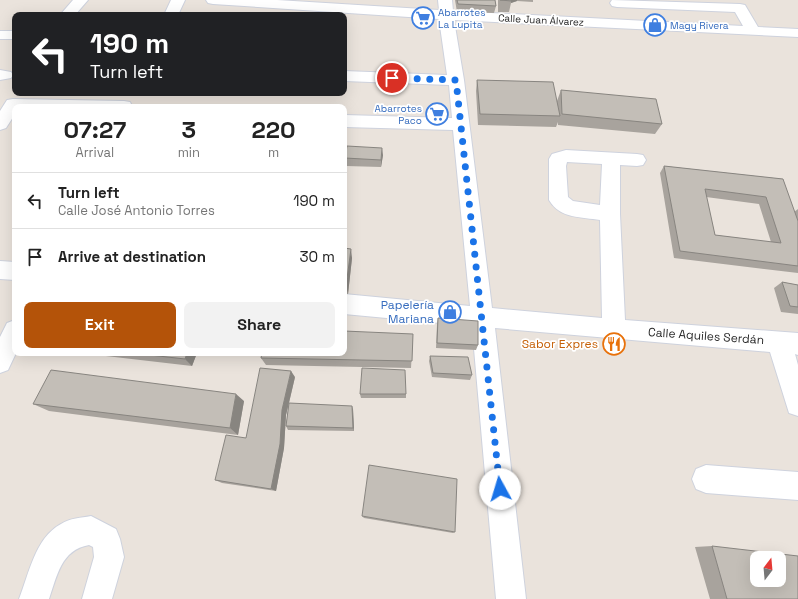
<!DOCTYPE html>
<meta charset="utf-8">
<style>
:root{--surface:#fff;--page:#f2f2f2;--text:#222;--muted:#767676;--line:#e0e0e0;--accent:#b45309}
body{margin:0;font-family:"Space Grotesk",sans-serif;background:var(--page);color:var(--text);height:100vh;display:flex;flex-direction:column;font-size:15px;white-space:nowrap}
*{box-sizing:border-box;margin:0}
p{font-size:13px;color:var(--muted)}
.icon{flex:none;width:22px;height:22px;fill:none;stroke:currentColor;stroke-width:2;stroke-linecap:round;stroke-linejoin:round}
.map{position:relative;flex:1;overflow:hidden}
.details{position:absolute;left:12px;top:104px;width:335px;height:252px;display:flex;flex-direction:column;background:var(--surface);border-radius:8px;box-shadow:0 4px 16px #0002}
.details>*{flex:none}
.guide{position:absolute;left:12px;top:12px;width:335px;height:84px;border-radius:8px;box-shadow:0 4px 16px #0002;background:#202124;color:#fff;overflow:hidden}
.needle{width:26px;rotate:16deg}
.fabs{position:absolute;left:750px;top:551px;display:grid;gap:8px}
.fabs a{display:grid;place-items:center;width:36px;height:36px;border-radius:8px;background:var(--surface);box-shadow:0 4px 16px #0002;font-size:20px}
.pin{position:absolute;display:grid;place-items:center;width:34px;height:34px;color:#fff;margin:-17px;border:2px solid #fff;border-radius:50%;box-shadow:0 1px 4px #0007}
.me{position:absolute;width:44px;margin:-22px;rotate:354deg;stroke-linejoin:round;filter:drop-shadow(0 0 3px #0008)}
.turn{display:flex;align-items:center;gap:14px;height:84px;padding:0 12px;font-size:18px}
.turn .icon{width:52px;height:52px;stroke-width:2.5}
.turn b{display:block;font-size:28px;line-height:34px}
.eta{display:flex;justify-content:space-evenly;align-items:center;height:68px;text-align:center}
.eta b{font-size:24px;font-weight:600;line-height:28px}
.primary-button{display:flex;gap:8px;margin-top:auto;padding:8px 12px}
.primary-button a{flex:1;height:46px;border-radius:8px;background:var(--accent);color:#fff;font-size:16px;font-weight:600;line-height:46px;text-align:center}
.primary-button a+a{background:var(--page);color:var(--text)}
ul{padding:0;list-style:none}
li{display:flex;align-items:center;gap:12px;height:56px;padding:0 12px;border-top:1px solid var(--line)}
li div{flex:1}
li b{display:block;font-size:15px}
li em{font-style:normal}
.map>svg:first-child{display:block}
</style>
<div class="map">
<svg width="798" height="599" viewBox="0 0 798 599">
<rect width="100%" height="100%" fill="#eae3dc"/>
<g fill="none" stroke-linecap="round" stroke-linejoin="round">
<g stroke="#ced2dd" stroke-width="2">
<path id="minor" d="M 73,0 L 88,0 L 75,15 L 60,15 Z
M 171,0 L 185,0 L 178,15 L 164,15 Z
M 206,0 L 277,0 L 439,10 L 438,0 L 452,0 L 453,11 L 743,26 L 735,12 L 617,7 L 612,6 L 610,3 L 612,0 L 740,4 L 745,5 L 758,27 L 798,29 L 798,37 L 454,20 L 464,80 L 492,308 L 602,318 L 600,220 C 582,217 560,219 549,200 L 549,159 L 552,154 L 566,150 L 637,154 L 643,155 L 646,160 L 643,165 L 637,166 L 620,165 L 620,214 L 625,320 L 798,333 L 798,355 L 795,354 L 798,365 L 798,416 L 789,413 L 770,352 L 495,328 L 526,599 L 496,599 L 472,326 L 344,314 L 344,294 L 470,306 L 453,130 L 344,127 L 344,115 L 452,118 L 449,85 L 344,81 L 344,71 L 447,75 L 439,19 L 213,4 L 208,3 ZM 567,162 L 602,164 L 600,205 L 573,201 L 568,197 L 566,166 Z
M 0,31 L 15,31 L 15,39 L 0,39 Z
M 0,70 L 11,72 L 13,75 L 11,78 L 0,80 Z
M 13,99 L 124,101 L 130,102 L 132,106 L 15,107 L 15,114 L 6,128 L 0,130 L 0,111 L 7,100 Z
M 0,261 L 15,262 L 15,280 L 0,279 Z
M 15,320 L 16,353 L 8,370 L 0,373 L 0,337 L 7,323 Z
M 706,465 L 798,472 L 798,500 L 706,493 L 696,489 L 692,479 L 696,469 Z
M 91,516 L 116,529 L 120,539 L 124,557 L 112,599 L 82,599 L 94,557 L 93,547 L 89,545 C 61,550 57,576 49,599 L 19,599 C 29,574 35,538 61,524 C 70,518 81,518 91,516 Z"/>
</g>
<use href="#minor" fill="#fff" fill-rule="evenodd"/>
</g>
<path fill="#a8a39d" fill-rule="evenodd" d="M 455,0 L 495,0 L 496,6 L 494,13 L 457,12 Z
M 498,0 L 533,0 L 533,2 L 517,1 L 511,3 L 509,12 L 498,12 Z
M 477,80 L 557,101 L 561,90 L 662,124 L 655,134 L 558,125 L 558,122 L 556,127 L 478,125 L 476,91 Z
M 344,147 L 346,147 L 346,151 L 383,155 L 381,167 L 346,166 L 345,162 L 345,165 L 344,165 Z
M 664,166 L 783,179 L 794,212 L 798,209 L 798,273 L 674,258 L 660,173 ZM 706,197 L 759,204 L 771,242 L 715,235 Z
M 344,248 L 352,258 L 348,294 L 344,294 Z
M 782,282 L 798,285 L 798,314 L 781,312 L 774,288 Z
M 438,318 L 478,345 L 476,350 L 436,348 L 437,324 Z
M 413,334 L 411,368 L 266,365 L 261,358 Z
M 80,353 L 197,353 L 192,366 Z
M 430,356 L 472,375 L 470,380 L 432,377 L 429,361 Z
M 295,377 L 289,403 L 353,409 L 354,431 L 288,430 L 286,426 L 289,403 L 286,415 L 284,448 L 276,491 L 222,483 L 215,480 Z
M 360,394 L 406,394 L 406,398 L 361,398 Z
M 244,401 L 238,435 L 49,411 L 33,404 Z
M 362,516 L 455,532 L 453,533 L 364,518 Z
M 712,546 L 798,599 L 710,599 L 695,547 Z"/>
<path fill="#888580" d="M 510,0 L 517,0 L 517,1 L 511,3 L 511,1 Z
M 346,147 L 347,154 L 345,158 L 345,165 L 344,157 Z
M 382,148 L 383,155 L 381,167 L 381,160 Z
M 351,249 L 352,258 L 348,294 L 346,286 Z
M 187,353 L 197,353 L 192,366 L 185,359 Z
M 291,371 L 295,377 L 286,415 L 284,448 L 276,491 L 271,489 L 282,410 Z
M 236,394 L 244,401 L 238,435 L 230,428 Z
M 352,406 L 353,409 L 354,431 L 353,428 Z"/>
<path fill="#c3beb7" stroke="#888580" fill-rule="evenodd" d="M 457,0 L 495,0 L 496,6 L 458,4 Z
M 500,0 L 511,0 L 511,1 L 501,0 Z
M 477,80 L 553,82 L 560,116 L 480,114 Z
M 561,90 L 656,99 L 662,124 L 562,114 Z
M 347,146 L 382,148 L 381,160 L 345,158 Z
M 344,147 L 346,147 L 344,157 Z
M 664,166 L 783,179 L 798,221 L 798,266 L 680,251 ZM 705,189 L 766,197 L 781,243 L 715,235 Z
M 344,248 L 351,249 L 346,286 L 344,286 Z
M 782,282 L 798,285 L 798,307 L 790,306 Z
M 438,318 L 478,321 L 478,345 L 437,343 Z
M 344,331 L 413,334 L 412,361 L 261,358 L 262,353 L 344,353 Z
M 132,353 L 187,353 L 185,359 Z
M 430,356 L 468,357 L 472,375 L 433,373 Z
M 260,368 L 291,371 L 282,410 L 280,444 L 271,489 L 215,480 L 226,435 L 246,438 Z
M 362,368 L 405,370 L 406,394 L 360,394 Z
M 51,370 L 236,394 L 230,428 L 33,404 Z
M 289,403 L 352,406 L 353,428 L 286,426 Z
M 369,465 L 457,479 L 455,532 L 362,516 Z
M 712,546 L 798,556 L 798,599 L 727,599 ZM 757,558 L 779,558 L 779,580 L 757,580 Z"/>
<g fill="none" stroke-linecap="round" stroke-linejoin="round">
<path stroke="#1a73e8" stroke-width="7" stroke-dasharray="0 12.6" d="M 392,78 L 456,80 L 500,489"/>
</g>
<defs>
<g id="supermarket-ring" transform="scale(1.15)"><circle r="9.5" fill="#fff" stroke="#3f7fe0" stroke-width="1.5"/><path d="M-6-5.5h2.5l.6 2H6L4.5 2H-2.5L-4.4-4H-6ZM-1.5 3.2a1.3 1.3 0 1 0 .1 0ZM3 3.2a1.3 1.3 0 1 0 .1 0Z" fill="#3f7fe0"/></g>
<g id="shop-ring" transform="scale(1.15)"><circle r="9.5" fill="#fff" stroke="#3f7fe0" stroke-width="1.5"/><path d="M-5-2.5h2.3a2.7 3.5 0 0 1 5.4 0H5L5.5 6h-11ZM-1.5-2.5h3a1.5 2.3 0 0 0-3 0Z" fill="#3f7fe0"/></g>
<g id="restaurant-ring" transform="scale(1.15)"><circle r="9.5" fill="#fff" stroke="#e8710a" stroke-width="1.5"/><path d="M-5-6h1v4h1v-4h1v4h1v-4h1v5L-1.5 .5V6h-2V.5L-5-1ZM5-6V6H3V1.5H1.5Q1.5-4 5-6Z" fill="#e8710a"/></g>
</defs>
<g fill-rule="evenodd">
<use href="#supermarket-ring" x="423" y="18"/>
<use href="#shop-ring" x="655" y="25"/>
<use href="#supermarket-ring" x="437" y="114"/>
<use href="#shop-ring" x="450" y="312"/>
<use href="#restaurant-ring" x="614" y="344"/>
</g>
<g text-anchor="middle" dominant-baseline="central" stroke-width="3.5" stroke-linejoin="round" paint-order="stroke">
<g font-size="10" fill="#366cbe" stroke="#fff" text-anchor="start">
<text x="438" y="12">Abarrotes<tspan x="438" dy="12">La Lupita</tspan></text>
<text x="670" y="25">Magy Rivera</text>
<text x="422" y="108" text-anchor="end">Abarrotes<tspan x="422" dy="12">Paco</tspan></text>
</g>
<g font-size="10" fill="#292929" stroke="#fff">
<text transform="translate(541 20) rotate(3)">Calle Juan Álvarez</text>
</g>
<g font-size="12" fill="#366cbe" stroke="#fff" text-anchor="end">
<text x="434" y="305">Papelería<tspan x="434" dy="14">Mariana</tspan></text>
</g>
<g font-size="12" fill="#292929" stroke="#fff">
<text transform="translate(706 336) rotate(4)">Calle Aquiles Serdán</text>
</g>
<g font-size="12" fill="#c56008" stroke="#fff" text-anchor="end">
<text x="598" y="344">Sabor Expres</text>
</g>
</g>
</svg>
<div class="fabs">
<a><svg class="needle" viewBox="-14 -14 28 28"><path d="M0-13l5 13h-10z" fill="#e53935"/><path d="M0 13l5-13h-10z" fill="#767676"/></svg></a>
</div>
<div class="pin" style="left:392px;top:78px;background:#d93025"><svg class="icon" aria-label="arrive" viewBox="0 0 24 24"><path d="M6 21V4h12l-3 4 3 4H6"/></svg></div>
<svg class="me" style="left:500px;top:489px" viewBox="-20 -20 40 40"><circle r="19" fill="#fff"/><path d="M0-13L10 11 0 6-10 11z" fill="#1a73e8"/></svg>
<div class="guide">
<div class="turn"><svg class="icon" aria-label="left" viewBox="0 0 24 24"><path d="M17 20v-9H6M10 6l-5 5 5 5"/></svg><div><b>190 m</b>Turn left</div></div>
</div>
<section class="details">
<div class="eta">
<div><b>07:27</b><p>Arrival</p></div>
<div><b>3</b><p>min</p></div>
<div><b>220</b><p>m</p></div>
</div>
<ul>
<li><svg class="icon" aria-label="left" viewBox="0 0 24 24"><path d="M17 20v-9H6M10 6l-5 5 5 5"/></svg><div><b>Turn left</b><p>Calle José Antonio Torres</p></div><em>190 m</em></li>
<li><svg class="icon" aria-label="arrive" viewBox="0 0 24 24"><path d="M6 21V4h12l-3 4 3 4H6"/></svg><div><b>Arrive at destination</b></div><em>30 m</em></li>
</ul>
<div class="primary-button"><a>Exit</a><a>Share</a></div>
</section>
</div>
